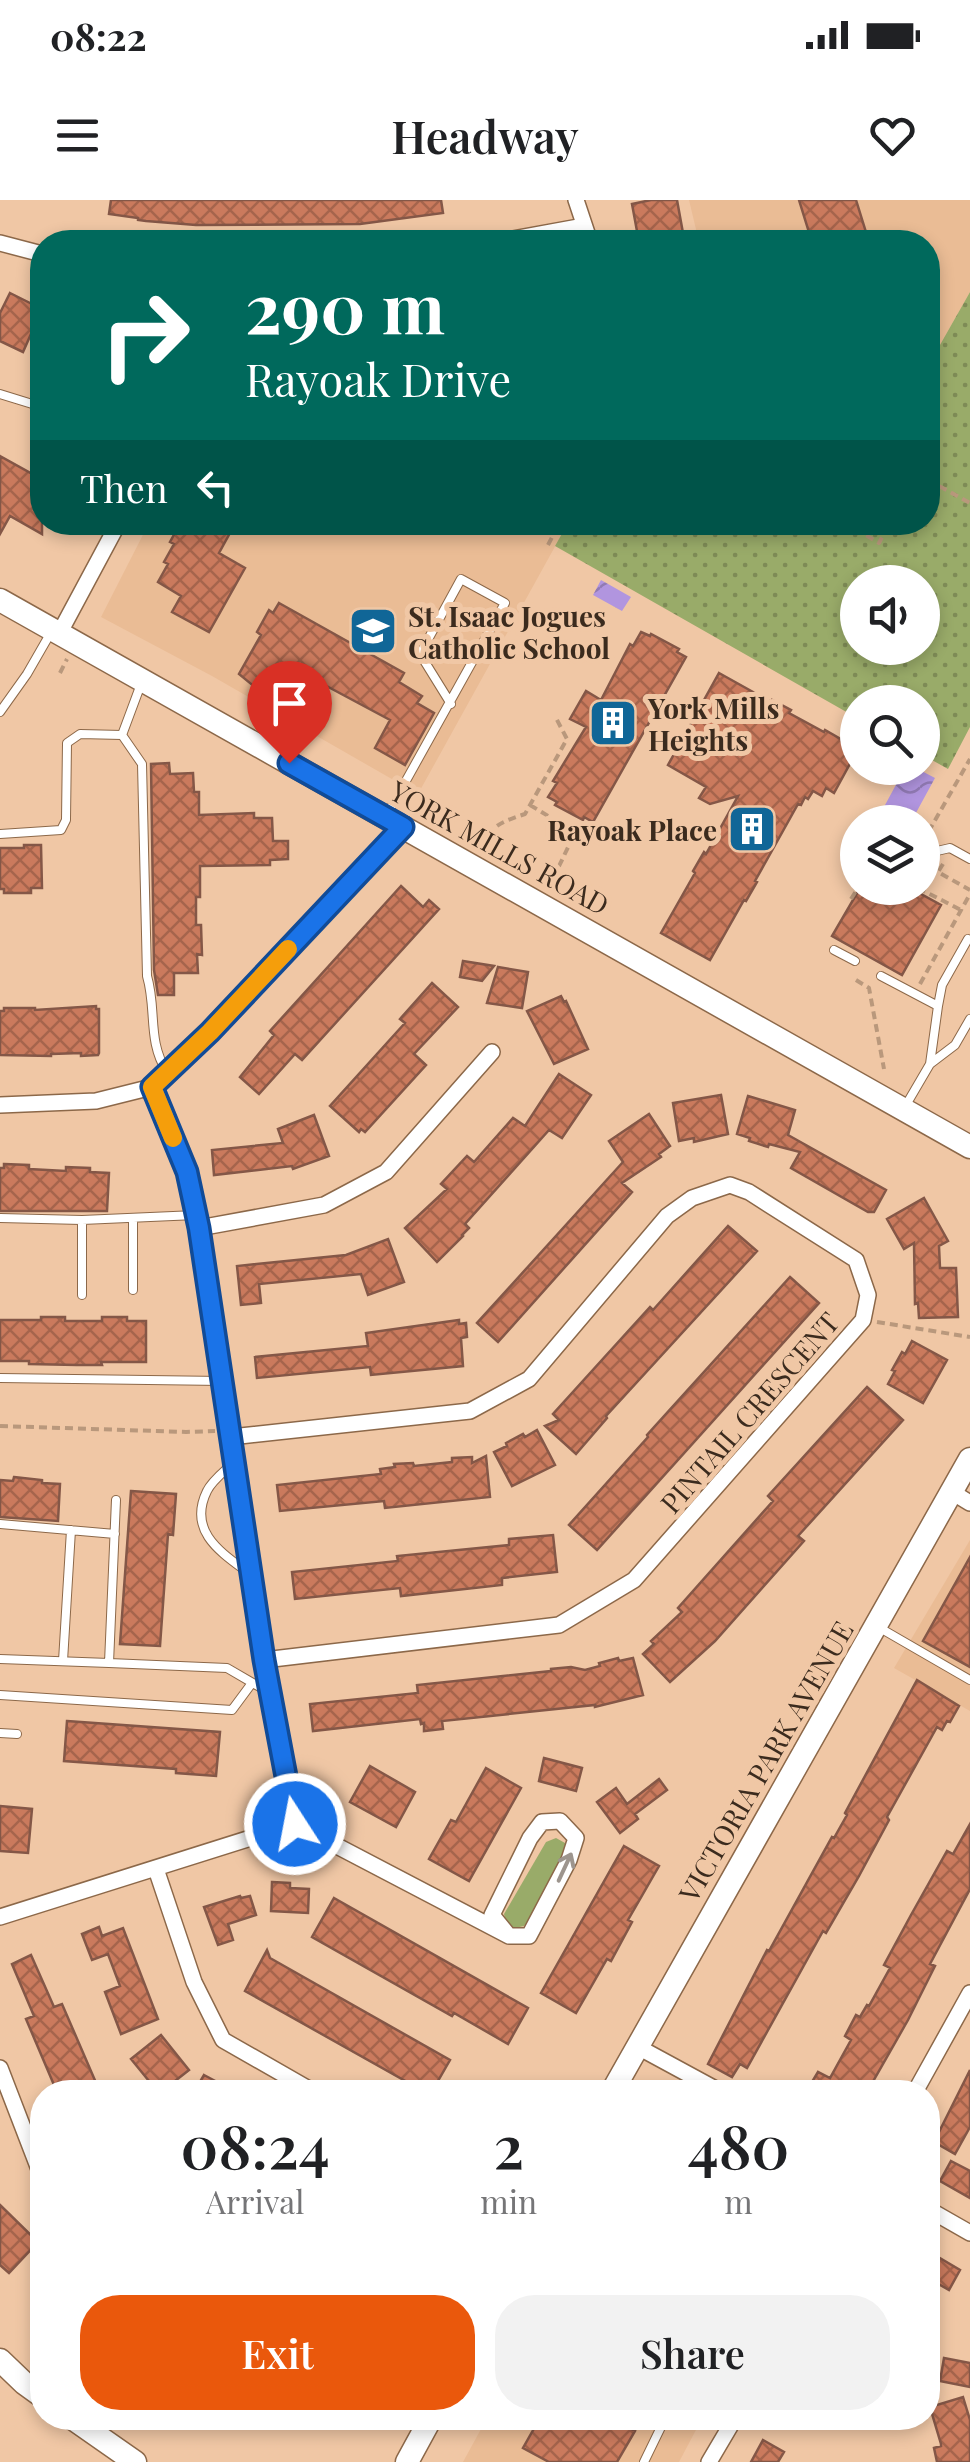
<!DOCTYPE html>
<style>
:root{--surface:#fff;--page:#f2f2f2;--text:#202124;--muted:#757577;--accent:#ea580c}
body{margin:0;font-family:"Playfair Display",serif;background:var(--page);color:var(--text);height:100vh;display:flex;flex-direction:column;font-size:38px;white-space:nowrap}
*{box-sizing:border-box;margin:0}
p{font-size:32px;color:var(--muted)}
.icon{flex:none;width:55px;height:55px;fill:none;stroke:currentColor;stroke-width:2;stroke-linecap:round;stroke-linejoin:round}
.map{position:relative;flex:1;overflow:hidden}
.panel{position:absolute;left:30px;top:1880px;width:910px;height:350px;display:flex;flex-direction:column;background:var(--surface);border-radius:40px;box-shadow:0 5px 15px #0003}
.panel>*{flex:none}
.guide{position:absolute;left:30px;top:30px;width:910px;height:305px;border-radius:40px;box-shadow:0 5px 15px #0003;background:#00695c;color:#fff;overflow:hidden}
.fabs{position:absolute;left:840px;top:365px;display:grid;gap:20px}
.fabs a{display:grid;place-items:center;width:100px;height:100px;border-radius:50%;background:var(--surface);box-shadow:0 5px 15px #0003;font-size:50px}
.pin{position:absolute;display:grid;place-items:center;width:85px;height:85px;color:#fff;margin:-102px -42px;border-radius:50% 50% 50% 0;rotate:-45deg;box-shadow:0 0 10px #0007}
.pin .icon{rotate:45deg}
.me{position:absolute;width:110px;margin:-55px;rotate:349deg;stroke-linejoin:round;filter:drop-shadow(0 0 8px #0008)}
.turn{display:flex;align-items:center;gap:35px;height:210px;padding:0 50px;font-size:45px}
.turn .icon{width:130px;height:130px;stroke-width:2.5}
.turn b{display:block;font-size:70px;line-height:85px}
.then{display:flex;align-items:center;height:95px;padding:0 50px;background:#0003;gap:20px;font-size:38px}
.eta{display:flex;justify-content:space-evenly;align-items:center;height:170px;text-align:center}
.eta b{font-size:60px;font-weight:600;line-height:70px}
.primary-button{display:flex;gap:20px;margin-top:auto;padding:20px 50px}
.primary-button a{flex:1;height:115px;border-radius:40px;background:var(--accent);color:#fff;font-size:40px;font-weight:600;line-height:115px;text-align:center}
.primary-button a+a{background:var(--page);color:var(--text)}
.status{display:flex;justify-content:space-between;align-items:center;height:70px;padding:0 50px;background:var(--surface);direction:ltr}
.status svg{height:28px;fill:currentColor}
header{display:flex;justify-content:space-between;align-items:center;height:130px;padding:0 50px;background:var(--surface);font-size:45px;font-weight:600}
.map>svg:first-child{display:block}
</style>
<div class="status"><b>08:22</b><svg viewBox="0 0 49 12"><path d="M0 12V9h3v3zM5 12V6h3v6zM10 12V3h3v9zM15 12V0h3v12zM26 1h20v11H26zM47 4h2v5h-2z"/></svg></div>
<header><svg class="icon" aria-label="menu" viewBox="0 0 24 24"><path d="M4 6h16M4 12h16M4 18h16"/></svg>Headway<svg class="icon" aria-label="heart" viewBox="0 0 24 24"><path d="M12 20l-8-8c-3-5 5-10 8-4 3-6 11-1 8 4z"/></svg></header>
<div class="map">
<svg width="970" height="2262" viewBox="0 0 970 2262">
<defs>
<pattern id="park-dots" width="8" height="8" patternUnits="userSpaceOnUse" patternTransform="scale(2.5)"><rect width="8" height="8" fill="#99ab69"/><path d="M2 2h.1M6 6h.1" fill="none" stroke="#7e8b56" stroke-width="1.8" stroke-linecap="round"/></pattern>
<pattern id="water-waves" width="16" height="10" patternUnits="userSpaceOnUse" patternTransform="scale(2.5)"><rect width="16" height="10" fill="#b195df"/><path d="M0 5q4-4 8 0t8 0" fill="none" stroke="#917ab4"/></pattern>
<pattern id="building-cross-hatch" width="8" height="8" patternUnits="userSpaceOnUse" patternTransform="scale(2.5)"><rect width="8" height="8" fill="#ca7a5d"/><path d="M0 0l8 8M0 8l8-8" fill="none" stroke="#a5644c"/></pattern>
</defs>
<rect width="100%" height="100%" fill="#f0c7a5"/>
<path fill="#eabc95" d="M 689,0 L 970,0 L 970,92 L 928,166 L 928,42 L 699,42 Z
M 149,323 L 568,323 L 418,594 L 212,476 L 101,417 Z
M 970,1340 L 970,1511 L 894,1468 Z
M 487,2218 L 677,2218 L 697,2228 L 679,2262 L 463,2262 Z"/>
<path fill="#99ab69" d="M 556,1638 L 565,1643 L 568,1652 L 530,1718 L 524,1726 L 515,1728 L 506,1723 L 504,1714 L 546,1642 Z"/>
<path fill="url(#park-dots)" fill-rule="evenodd" d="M 970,92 L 970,527 L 948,569 L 923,555 L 922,502 L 858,502 L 857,518 L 555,346 L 568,323 L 928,322 L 928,166 ZM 858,382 L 922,382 L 922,448 L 858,448 Z"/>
<path fill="url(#water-waves)" d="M 601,380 L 631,397 L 622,411 L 593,395 Z
M 905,568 L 916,568 L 935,578 L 911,622 L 887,622 L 878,618 Z"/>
<path fill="url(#building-cross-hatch)" stroke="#845747" stroke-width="2.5" d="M 111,0 L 441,0 L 443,13 L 360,24 L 196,25 L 146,21 L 138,20 L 138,18 L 109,14 Z
M 651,0 L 677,0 L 683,33 L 639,42 L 632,4 Z
M 799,0 L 856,0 L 869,42 L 812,42 Z
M 10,93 L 42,109 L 23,152 L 0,141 L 0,113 Z
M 0,256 L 34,275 L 32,278 L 42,284 L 42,334 L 10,316 L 0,334 Z
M 181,322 L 236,322 L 219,353 L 245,368 L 209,432 L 172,412 L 181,396 L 158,382 L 168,364 L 164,362 L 174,344 L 170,342 Z
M 279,403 L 404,473 L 399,482 L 422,496 L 417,503 L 434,513 L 405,565 L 375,548 L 390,520 L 319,482 L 320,481 L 294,466 L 277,495 L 256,488 L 239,474 L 261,435 L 257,432 L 269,410 L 273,413 Z
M 641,432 L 650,436 L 651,434 L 679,449 L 677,452 L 686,457 L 593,622 L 584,617 L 583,620 L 555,605 L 557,602 L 548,597 L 557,583 L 553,581 L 586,527 L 570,519 L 586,491 L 601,500 L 630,444 L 633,446 Z
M 719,473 L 771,502 L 772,500 L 791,510 L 789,513 L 824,532 L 825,530 L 858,549 L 834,593 L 826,588 L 822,596 L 813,591 L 808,599 L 805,597 L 801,605 L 798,604 L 755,681 L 757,682 L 746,701 L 744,700 L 710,760 L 661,733 L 695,673 L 693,671 L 704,652 L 706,654 L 738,596 L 710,604 L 699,598 L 706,587 L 668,565 Z
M 169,563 L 170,574 L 193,573 L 194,592 L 199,592 L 199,615 L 254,613 L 254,618 L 272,618 L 273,641 L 288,641 L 288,659 L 270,660 L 270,665 L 200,666 L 200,697 L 196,697 L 196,725 L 201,725 L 202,755 L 197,754 L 198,773 L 174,773 L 174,795 L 158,795 L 154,770 L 151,564 Z
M 24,645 L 41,645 L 42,688 L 31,688 L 31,693 L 4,693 L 4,689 L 0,689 L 0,648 L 24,648 Z
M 401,686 L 423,707 L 429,700 L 439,709 L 302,860 L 295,854 L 259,894 L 240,877 L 274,835 L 270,831 Z
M 860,688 L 910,688 L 941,705 L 902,775 L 832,736 Z
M 463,761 L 494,766 L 482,781 L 460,777 Z
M 498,767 L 528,772 L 522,808 L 487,803 Z
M 432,783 L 458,807 L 414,854 L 426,865 L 365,932 L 361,929 L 359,932 L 330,906 L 405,823 L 400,819 Z
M 561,796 L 564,802 L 566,801 L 588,849 L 554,864 L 527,811 Z
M 96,806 L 96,809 L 99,809 L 99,853 L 98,855 L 81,856 L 81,853 L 51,854 L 51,856 L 0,855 L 0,811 L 4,811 L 4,808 L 35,808 L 35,810 Z
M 559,874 L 591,895 L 562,938 L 549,930 L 465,1024 L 469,1028 L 462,1035 L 463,1036 L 437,1062 L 405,1028 L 447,989 L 441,984 L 467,956 L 474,962 L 513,918 L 525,926 Z
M 721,895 L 728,934 L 694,942 L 694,938 L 679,941 L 673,903 Z
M 748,896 L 795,910 L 788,935 L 886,990 L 874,1012 L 868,1012 L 791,968 L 800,952 L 769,944 L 768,947 L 749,941 L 750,938 L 737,934 Z
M 649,914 L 670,946 L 659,954 L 661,957 L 622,983 L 632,992 L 498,1142 L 477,1123 L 623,962 L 609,941 Z
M 314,915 L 329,956 L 293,969 L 292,966 L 214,975 L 212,950 L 283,943 L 278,929 Z
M 4,964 L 29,965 L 29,969 L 66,971 L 66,967 L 90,968 L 90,972 L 109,973 L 107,1011 L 0,1011 L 0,968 L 4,968 Z
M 924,998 L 948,1041 L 939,1046 L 940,1068 L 956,1068 L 958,1117 L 919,1118 L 918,1103 L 915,1104 L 914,1043 L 904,1049 L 887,1019 Z
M 728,1026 L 757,1051 L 606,1216 L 607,1218 L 576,1254 L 545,1226 L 559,1220 L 553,1214 L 650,1107 L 653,1110 Z
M 388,1039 L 404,1082 L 368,1095 L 361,1074 L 259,1084 L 261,1103 L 241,1105 L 237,1066 L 346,1055 Z
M 790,1077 L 819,1103 L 597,1350 L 569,1325 L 648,1237 L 647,1235 Z
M 41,1117 L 65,1117 L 65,1121 L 102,1121 L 102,1117 L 127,1117 L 127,1121 L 146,1121 L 146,1162 L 101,1162 L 102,1165 L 77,1165 L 29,1164 L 29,1161 L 0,1161 L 0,1120 L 41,1120 Z
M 459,1120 L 459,1124 L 466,1123 L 467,1137 L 461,1138 L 463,1166 L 371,1175 L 370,1167 L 257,1178 L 255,1157 L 368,1146 L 366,1133 Z
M 912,1141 L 947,1160 L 923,1203 L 888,1184 L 895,1171 L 892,1170 L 902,1152 L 905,1154 Z
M 867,1187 L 903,1220 L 798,1336 L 804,1341 L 715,1441 L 670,1482 L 643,1454 L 654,1444 L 651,1441 L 682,1412 L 678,1408 L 773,1301 L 768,1296 Z
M 537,1230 L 555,1265 L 512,1286 L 494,1252 L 507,1246 L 506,1243 L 523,1234 L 525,1237 Z
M 486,1256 L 490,1297 L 385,1308 L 384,1301 L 280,1311 L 277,1285 L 381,1274 L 380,1269 L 395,1267 L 394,1264 L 413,1263 L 414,1266 L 452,1262 L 452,1258 L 472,1257 L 472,1263 Z
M 14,1277 L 42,1280 L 42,1283 L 60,1284 L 58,1321 L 0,1317 L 0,1280 L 13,1281 Z
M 131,1291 L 176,1294 L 173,1335 L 168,1334 L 160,1446 L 120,1444 Z
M 553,1335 L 557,1372 L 502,1378 L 502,1385 L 401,1396 L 400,1388 L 295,1399 L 292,1372 L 398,1361 L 397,1356 L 509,1345 L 509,1339 Z
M 970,1357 L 970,1467 L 923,1441 Z
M 618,1458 L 619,1461 L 633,1458 L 643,1495 L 595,1507 L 595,1505 L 442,1521 L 443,1529 L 424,1531 L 424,1523 L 421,1524 L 420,1519 L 313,1531 L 310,1504 L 418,1493 L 417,1485 L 551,1471 L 551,1469 L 571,1467 L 585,1470 L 600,1466 L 599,1463 Z
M 917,1480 L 959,1506 L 950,1522 L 947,1521 L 942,1530 L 937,1527 L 887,1617 L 889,1620 L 859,1676 L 826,1733 L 823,1731 L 747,1868 L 740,1864 L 732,1877 L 708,1864 L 767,1750 L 769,1751 L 832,1637 L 834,1638 L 847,1615 L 845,1613 Z
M 67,1521 L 220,1532 L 216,1576 L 176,1573 L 176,1569 L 64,1561 Z
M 544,1558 L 582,1568 L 576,1591 L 539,1581 Z
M 370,1566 L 415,1592 L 396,1627 L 350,1602 Z
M 486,1568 L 521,1588 L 469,1681 L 429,1659 L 451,1620 L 456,1622 Z
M 659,1579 L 667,1590 L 635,1614 L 638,1619 L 620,1633 L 597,1602 L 616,1588 L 627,1604 Z
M 0,1606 L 32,1609 L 28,1653 L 0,1651 Z
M 970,1624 L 970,1689 L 930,1764 L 935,1766 L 908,1820 L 867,1892 L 806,1892 L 818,1872 L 830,1878 L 851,1840 L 845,1836 L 856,1815 L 860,1817 L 867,1805 L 869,1806 L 890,1768 L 884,1765 L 911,1715 L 947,1651 L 953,1654 Z
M 624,1646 L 659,1666 L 628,1720 L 632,1722 L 611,1761 L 607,1759 L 576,1813 L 541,1793 Z
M 272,1682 L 290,1683 L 290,1688 L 309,1689 L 308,1713 L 271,1711 Z
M 240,1696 L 241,1698 L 250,1696 L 256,1715 L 228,1724 L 233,1740 L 218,1745 L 204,1707 Z
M 334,1698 L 528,1808 L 508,1844 L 454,1813 L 452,1816 L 312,1737 Z
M 99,1727 L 102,1736 L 123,1728 L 158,1819 L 121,1834 L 105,1792 L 120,1786 L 108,1754 L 92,1760 L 82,1734 Z
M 267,1750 L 270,1758 L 450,1860 L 438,1881 L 459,1892 L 425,1892 L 245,1791 Z
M 31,1755 L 54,1807 L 62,1804 L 100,1892 L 57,1892 L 26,1819 L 34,1816 L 12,1764 Z
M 161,1835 L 189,1870 L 161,1892 L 158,1892 L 131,1859 Z
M 970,1870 L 970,1927 L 955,1954 L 934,1942 Z
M 204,1875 L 236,1892 L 194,1892 Z
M 951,1961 L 970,1971 L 970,1998 L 940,1981 Z
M 0,2005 L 38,2042 L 9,2073 L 0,2065 Z
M 928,2051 L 960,2070 L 949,2090 L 928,2078 Z
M 944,2158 L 970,2163 L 970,2187 L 940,2181 Z
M 963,2197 L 970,2220 L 970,2262 L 937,2262 L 934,2248 L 941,2246 L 941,2244 L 930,2207 Z
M 540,2218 L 610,2218 L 635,2231 L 617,2262 L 549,2262 L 523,2248 Z
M 763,2240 L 784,2252 L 778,2262 L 751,2262 Z"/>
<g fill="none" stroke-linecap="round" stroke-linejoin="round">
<g stroke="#8c6849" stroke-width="10">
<path id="lane" d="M 0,194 L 42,207
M 141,484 L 122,535 L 142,564 L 147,776 C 157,810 147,841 167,872
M 0,512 L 27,474 L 50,434
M 388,613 L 505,403 L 461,379 L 420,454 L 451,504
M 0,634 L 61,630 L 66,620 L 67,543 L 80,534 L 122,535
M 922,667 L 937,651 L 950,648 L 970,659
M 834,750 L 855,761
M 881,776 L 938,806 L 930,864
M 938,806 L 942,785 L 968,739
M 906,905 L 930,864 L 955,845 L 970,819
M 0,1018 L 82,1020
M 133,1018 L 133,1090
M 82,1095 L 82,1020 L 196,1015
M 0,1178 L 222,1181
M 234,1262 C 226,1270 212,1280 207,1291 C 187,1332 222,1353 250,1374
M 116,1300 L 109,1463 L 227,1468 L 270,1493
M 0,1324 L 115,1334
M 880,1428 L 970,1480
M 0,1459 L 109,1463
M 63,1461 L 71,1330
M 0,1495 L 232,1510 L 252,1483
M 0,1533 L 17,1534
M 644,2218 L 661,2227 L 644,2262
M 501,2225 L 505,2218"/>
</g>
<g stroke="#8c6849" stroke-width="18">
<path id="street" d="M 576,0 L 590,42
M 497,42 L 584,26
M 0,43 L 42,54
M 59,434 L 119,322
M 152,887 L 187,972 L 199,1028 L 264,1460 L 295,1624
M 0,905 L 96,901 L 152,887 L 210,832 L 403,627
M 199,1028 L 324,1005 L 386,972 L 492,852
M 231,1237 L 470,1211 L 529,1179 L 667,1016 L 692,998 L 730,985 L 749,992 L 856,1060 L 868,1095 L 863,1120 L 634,1380 L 559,1425 L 264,1460
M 952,1292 L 970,1303
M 156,1669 L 194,1782 L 223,1840 L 314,1892
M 0,1717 L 295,1624 L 509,1736 L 529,1736 L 569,1660 L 576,1638 L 560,1621 L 542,1622 L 530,1638 L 492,1715 L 509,1736
M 638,1847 L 721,1892
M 0,1868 L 42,1977
M 915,1892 L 970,1793
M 928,2009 L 970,2033
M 709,2262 L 735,2218"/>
</g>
<g stroke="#8c6849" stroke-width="25">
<path id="secondary" d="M 0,400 L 970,947
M 612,1892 L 970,1259
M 0,2160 L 24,2183 L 42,2196
M 72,2218 L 135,2262
M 407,2262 L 431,2218"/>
</g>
<path stroke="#b9987c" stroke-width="4" stroke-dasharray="8 5" stroke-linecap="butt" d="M 928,280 L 970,303
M 844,322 L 879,343 L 890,322
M 700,324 L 702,322
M 548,345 L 560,322
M 60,473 L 67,459
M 298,548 L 328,495
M 530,605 L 568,628 L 571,641 L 550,685
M 922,643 L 970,559
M 481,646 C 491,625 504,621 525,614 L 567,539 L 556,518
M 943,664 L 938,672 L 970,690
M 918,688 L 961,710
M 851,699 L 858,688
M 856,780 L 869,788 L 884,869
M 920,784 L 970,694
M 877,1122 L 970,1137
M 0,1226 L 186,1232 L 215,1231"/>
<use href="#lane" stroke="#fff" stroke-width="8"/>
<use href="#street" stroke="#fff" stroke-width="15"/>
<use href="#secondary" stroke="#fff" stroke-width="22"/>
</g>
<defs><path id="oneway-shaft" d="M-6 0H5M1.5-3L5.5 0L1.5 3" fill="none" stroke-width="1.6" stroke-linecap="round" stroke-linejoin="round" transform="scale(2.5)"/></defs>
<use stroke="#9d958e" href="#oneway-shaft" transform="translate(565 1667) rotate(-65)"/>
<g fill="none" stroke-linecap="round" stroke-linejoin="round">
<g stroke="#114b97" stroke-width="25">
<path id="route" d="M 289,563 L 403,627 L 210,832 L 152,887 L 187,972 L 199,1028 L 264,1460 L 295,1624"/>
</g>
<use href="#route" stroke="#1a73e8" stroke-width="18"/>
<path stroke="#f59e0b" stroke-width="18" d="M 173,938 L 152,887 L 210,832 L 288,749"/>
</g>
<defs>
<g id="school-square" transform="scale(2.5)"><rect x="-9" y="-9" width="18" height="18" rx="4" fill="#106697" stroke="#f0c7a5"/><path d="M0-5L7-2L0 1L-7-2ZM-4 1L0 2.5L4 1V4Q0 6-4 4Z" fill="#fff"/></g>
<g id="building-square" transform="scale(2.5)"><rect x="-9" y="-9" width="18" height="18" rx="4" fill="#106697" stroke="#f0c7a5"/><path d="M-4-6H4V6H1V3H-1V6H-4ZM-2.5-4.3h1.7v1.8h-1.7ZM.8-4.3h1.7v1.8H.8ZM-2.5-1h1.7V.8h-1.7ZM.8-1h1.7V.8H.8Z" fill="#fff"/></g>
</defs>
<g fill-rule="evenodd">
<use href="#school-square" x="373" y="431"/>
<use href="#building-square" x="613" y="523"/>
<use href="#building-square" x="752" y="629"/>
</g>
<g text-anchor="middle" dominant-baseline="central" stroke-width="10" stroke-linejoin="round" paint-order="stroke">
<g font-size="28" font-weight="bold" fill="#3b2b1e" stroke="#f0c7a5" text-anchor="start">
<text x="408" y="415">St. Isaac Jogues<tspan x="408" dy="32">Catholic School</tspan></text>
<text x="648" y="507">York Mills<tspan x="648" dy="32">Heights</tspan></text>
<text x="717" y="629" text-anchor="end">Rayoak Place</text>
</g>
<g font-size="28" fill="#3b2b1e" stroke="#f0c7a5">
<text transform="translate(500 647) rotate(29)">YORK MILLS ROAD</text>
<text transform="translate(749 1212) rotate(-49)">PINTAIL CRESCENT</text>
<text transform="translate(765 1561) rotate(-60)">VICTORIA PARK AVENUE</text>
</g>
</g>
</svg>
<div class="fabs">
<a><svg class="icon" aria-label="sound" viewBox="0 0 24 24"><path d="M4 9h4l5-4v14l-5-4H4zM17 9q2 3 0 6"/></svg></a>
<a><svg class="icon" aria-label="search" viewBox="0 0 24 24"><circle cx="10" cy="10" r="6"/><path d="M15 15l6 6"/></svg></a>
<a><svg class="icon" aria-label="layers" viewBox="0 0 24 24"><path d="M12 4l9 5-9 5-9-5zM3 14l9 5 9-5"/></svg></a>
</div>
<div class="pin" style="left:289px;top:563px;background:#d93025"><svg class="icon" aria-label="arrive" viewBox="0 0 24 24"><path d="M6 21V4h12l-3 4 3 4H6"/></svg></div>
<svg class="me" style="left:295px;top:1624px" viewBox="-20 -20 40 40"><circle r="17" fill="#1a73e8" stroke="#fff" stroke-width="3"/><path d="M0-11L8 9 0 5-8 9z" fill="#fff"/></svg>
<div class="guide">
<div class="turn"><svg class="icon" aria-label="right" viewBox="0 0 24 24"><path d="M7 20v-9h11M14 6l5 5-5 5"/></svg><div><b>290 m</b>Rayoak Drive</div></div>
<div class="then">Then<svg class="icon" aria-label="left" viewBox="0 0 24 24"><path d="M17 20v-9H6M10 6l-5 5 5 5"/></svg></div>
</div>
<section class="panel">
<div class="eta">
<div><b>08:24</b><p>Arrival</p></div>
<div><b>2</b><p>min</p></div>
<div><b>480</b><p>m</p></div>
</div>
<div class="primary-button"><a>Exit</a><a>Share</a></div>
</section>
</div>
